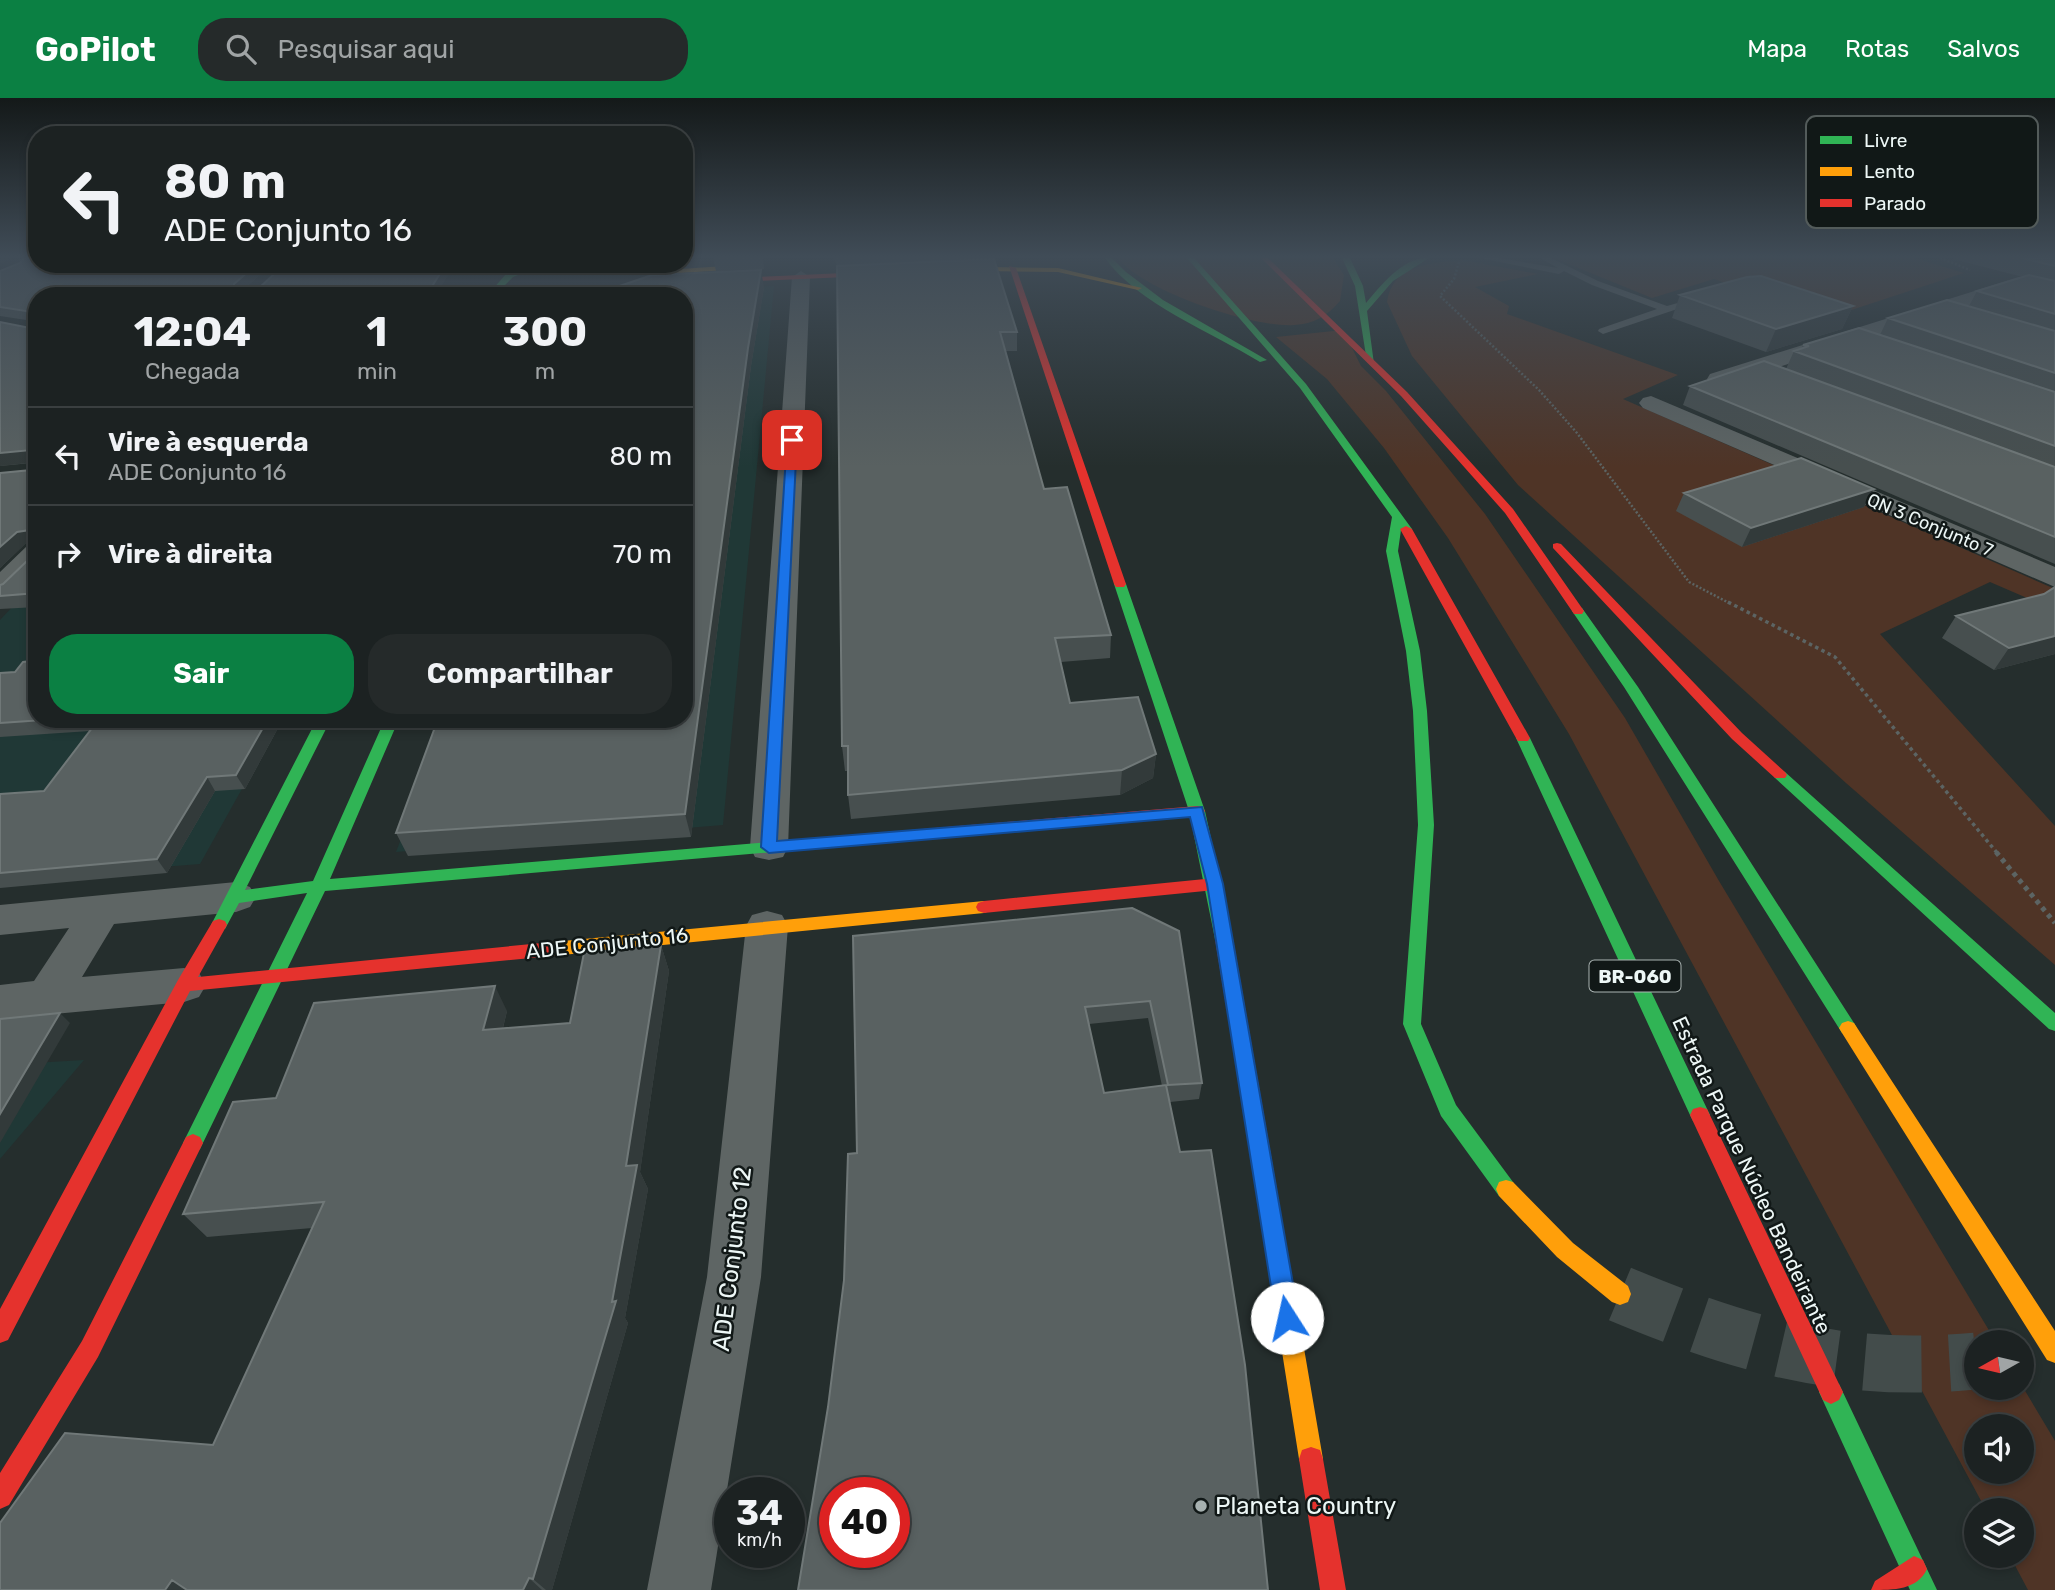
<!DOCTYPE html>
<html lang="pt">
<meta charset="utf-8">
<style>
:root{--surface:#1c2222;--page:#252a2a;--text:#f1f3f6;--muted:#a0a4a5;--line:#3a3f40;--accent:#0b8043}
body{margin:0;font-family:Rubik,sans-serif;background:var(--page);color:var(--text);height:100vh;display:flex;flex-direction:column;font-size:26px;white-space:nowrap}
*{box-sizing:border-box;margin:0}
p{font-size:23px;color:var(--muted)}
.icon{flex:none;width:38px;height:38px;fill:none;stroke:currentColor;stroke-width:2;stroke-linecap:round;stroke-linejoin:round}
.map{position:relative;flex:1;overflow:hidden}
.drawer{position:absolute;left:28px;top:189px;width:665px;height:441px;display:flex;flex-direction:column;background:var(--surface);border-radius:28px;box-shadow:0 4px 10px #0003,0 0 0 2px var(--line)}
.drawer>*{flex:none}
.banner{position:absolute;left:28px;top:28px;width:665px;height:147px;border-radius:28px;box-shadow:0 4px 10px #0003,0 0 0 2px var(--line);background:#1c2222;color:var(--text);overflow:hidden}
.needle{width:46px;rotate:262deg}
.tools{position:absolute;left:1964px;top:1232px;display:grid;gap:14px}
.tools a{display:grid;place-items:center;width:70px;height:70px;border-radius:50%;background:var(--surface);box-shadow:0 4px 10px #0003,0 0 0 2px var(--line);font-size:35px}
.speed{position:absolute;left:714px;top:1379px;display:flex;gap:14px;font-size:35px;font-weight:700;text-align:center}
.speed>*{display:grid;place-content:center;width:91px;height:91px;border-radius:50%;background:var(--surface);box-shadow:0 4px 10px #0003,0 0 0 2px var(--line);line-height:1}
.speed small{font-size:18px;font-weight:400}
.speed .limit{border:10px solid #d22;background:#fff;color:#111}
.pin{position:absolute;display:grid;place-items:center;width:60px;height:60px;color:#fff;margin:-30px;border-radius:14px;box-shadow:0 4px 10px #0006}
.me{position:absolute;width:77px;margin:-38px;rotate:350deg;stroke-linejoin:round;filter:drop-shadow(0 0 5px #0008)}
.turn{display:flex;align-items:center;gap:24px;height:147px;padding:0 21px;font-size:32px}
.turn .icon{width:91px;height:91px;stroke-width:2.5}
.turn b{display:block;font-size:49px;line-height:60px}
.eta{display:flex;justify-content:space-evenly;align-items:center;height:119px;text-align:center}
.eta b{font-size:42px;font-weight:700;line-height:49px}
.cta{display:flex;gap:14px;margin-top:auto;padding:14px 21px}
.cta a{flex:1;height:80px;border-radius:28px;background:var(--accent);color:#fff;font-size:28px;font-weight:700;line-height:80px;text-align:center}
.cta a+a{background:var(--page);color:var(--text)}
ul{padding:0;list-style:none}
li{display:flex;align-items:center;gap:21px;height:98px;padding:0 21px;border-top:2px solid var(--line)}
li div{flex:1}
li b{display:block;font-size:26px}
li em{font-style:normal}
header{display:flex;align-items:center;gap:42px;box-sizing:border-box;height:98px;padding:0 35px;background:var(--accent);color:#fff}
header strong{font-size:33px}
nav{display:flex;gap:38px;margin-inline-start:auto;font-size:24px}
.search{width:490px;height:63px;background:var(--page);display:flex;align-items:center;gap:18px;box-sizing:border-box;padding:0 24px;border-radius:28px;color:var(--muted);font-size:26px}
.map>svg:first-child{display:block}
</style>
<header>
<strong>GoPilot</strong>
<div class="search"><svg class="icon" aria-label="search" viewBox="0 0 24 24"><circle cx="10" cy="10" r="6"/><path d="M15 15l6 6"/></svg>Pesquisar aqui</div>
<nav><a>Mapa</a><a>Rotas</a><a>Salvos</a></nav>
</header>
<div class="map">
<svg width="2055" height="1492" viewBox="0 0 2055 1492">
<rect width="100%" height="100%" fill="#252e2d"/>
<path fill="#203836" d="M 774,188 L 723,727 L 396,754 L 447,621 L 684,621 L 684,198 L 612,195 Z
M 37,483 L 37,621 L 281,621 L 200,766 L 0,782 L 0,522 Z
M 84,962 L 0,1061 L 0,967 Z"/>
<path fill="#4f3426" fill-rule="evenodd" d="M 1118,160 L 1333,160 L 1344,177 L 1340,203 C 1327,218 1314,226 1294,227 C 1253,230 1143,193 1118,160 Z
M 1554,160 L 1915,160 L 1964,175 L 1827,220 L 1714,181 L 1652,200 Z
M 1462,162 L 1538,176 L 1475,189 L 1509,208 L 1507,216 L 1678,277 L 1623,301 L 2055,491 L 2055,512 L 1990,484 L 1880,536 L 2055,728 L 2055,867 L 1846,685 L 1518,387 L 1412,258 L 1387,204 C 1392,166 1432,165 1462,162 Z
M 1343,232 L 1361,268 L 1386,293 L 1485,416 L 1625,620 L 1719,783 L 1996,1244 L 1976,1244 L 1976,1290 L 2021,1290 L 2021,1286 L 2055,1343 L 2055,1492 L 2028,1492 L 2010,1458 L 2021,1458 L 2021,1412 L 1986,1412 L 1569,636 L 1448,440 L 1384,350 L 1327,281 L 1276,239 ZM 1976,1328 L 2021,1328 L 2021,1374 L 1976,1374 Z"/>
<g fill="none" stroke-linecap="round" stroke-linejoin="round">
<path stroke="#434c4b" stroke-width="57" stroke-dasharray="57 28" stroke-linecap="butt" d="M 1620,1196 C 1742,1247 1843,1276 1976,1263"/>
<path stroke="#5c6463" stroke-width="2.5" stroke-dasharray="2 2" stroke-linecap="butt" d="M 1940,160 L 1970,172
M 1459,164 L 1454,181 L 1440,198 L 1539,292 L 1577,335 L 1689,484 L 1731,506"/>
<path stroke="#5c6463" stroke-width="3.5" stroke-dasharray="3.5 3.5" stroke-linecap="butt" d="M 1728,504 L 1835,559 L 1998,756"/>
<path stroke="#5c6463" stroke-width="5" stroke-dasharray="4.5 4.5" stroke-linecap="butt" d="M 1996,754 L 2055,825"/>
<path fill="#5e6564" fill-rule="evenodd" d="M 1480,160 L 1499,160 L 1558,170 L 1540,160 L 1551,160 L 1598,183 L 1667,208 L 1699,199 L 1704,202 L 1603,236 L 1598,233 L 1599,231 L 1657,211 L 1592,187 L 1564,173 L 1559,176 Z"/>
<path fill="#5e6564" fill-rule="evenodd" d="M 801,173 L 810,179 L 788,749 L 783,759 L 769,762 L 755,759 L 750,749 L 792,179 Z
M 2019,179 L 2055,189 L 2055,201 L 2019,191 L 1726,286 L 1718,288 L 1707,281 L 1710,276 Z
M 1651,298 L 2055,469 L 2055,489 L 1643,310 L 1639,305 L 1643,300 Z
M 37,446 L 37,471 L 10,497 L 0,500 L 0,474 L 27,448 Z
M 236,784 L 250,789 L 256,799 L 250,809 L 236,814 L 114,826 L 82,879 L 184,870 L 199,875 L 206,887 L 199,899 L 184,904 L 0,921 L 0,887 L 34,883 L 69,830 L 0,837 L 0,807 Z
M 767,813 L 782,817 L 788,828 L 761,1179 L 711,1492 L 647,1492 L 707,1179 L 746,828 L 752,817 Z"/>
<path fill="#30b455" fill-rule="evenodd" d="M 1105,160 L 1112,160 L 1126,174 L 1163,202 L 1267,262 L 1260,264 C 1211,234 1138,206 1105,160 Z
M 1187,160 L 1194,160 L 1306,286 L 1412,431 L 1406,434 L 1401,432 L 1398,453 L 1420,553 L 1427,613 L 1434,727 L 1421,926 L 1456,1007 L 1513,1084 L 1516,1091 L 1513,1098 L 1506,1100 L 1499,1098 L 1441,1018 L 1403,926 L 1418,727 L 1413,613 L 1406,553 L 1386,453 L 1392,419 L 1300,290 Z
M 1342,160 L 1350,160 L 1363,188 L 1366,205 C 1381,187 1404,158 1429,160 L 1393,183 L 1367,213 L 1374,266 L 1367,264 L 1355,188 Z
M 535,166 L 547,166 L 513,179 L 500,192 L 505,198 L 497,198 L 492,192 L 507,175 Z
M 1120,482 L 1126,486 L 1205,713 L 1233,841 L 1230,846 L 1218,846 L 1215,841 L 1189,713 L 1114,486 Z
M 1578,509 L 1582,510 L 1638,589 L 1854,925 L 1857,930 L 1854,935 L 1848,937 L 1842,935 L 1624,589 L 1572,513 Z
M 317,621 L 331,621 L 245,792 L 313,783 L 385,621 L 399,621 L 330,781 L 923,731 L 931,736 L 923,741 L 325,793 L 200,1051 L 193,1054 L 186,1051 L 183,1045 L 307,795 L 239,805 L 225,831 L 213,831 L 211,827 Z
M 1523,636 L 1530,640 L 1710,1017 L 1707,1023 L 1700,1025 L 1693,1023 L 1690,1017 L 1516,640 Z
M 1780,672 L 1785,674 L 2055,915 L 2055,933 L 2049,931 L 1775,680 L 1773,677 L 1775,674 Z
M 1831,1282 L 1839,1286 L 1937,1492 L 1910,1492 L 1819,1294 L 1823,1286 Z"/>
<path fill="#ff9f0a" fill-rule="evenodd" d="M 739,167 L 742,171 L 681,175 L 619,170 L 623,168 L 681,171 Z
M 990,169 L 1058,170 L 1142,190 L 1138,192 L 1058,174 L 987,173 Z
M 984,803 L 990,805 L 992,809 L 990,813 L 984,815 L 552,858 L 546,856 L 543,851 L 546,846 L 552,844 Z
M 1848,923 L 1854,925 L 2055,1233 L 2055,1265 L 2047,1262 L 1842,935 L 1839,930 L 1842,925 Z
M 1260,1043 L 1267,1046 L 1270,1052 L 1323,1361 L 1320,1370 L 1311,1373 L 1302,1370 L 1299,1361 L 1250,1052 L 1253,1046 Z
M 1506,1082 L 1513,1084 L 1573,1145 L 1628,1188 L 1631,1196 L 1628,1204 L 1620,1207 L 1612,1204 L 1557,1159 L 1499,1098 L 1496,1091 L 1499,1084 Z"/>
<path fill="#e5322d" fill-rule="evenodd" d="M 1261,160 L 1268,160 L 1407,294 L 1513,411 L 1584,513 L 1582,516 L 1574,516 L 1505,415 L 1401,298 Z
M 1009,168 L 1016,170 L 1126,486 L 1124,489 L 1116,489 L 1114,486 Z
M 888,173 L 891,177 L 710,185 L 706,183 L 710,181 Z
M 1406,428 L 1412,431 L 1530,640 L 1528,643 L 1518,643 L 1516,640 L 1400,431 Z
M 1557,445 L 1561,446 L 1742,635 L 1785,674 L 1787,677 L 1785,680 L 1775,680 L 1732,641 L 1553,450 L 1553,446 Z
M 1197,708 L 1202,709 L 1205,713 L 1202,717 L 923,741 L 915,736 L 923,731 Z
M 1215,780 L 1221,782 L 1223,786 L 1221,790 L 1215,792 L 984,815 L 978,813 L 976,809 L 978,805 L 984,803 Z
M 219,821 L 225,823 L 227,827 L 198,879 L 552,844 L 558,846 L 561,851 L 558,856 L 552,858 L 190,893 L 8,1242 L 0,1245 L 0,1211 L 178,882 L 213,823 Z
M 1224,835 L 1230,836 L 1233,841 L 1270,1052 L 1267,1058 L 1260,1061 L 1253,1058 L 1250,1052 L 1215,841 L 1218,836 Z
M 1700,1009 L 1707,1011 L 1839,1286 L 1843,1294 L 1839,1302 L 1831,1306 L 1823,1302 L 1690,1017 L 1693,1011 Z
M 193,1036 L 200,1039 L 203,1045 L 98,1259 L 9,1407 L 0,1411 L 0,1375 L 82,1243 L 186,1039 Z
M 1311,1349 L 1320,1352 L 1323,1361 L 1346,1492 L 1320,1492 L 1299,1361 L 1302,1352 Z
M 1914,1458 L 1923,1462 L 1927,1471 C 1917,1492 1894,1492 1871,1492 L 1875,1483 Z"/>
</g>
<path fill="#474f4f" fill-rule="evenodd" d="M 713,160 L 763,160 L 764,171 L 716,173 Z
M 834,160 L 984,160 L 1017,234 L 1017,253 L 1005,253 L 1044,391 L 1111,537 L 1110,560 L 1061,564 L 1070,605 L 1156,656 L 1153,680 L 1120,697 L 851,721 L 848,697 L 848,673 L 845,673 L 842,648 L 837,168 Z
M 1954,160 L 2055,160 L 2055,466 L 1683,307 L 1690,288 L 1786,271 L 1794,253 L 1801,251 L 1803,247 L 1880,237 L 1888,220 L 1969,208 L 1977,193 L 2023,179 L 1953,161 Z
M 272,166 L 245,190 L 439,193 L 37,198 L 37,509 L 0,511 L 0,487 L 3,486 L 30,460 L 30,445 L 25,446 L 0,470 L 0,375 L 31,372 L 31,365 L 0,368 L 30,230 L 34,227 L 33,223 L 0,218 L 0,220 L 0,173 Z
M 764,189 L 751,268 L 691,739 L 408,758 L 396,735 Z
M 1680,197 L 1853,208 L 1842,231 L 1766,254 L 1672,220 Z
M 1874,391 L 1864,409 L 1742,449 L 1676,413 L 1684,395 Z
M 2055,489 L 2055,556 L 1994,572 L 1942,540 L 1956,518 L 2044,496 Z
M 31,563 L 37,621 L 283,621 L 245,691 L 215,693 L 167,775 L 0,790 L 0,696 L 44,693 L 90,633 L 0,639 L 0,575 L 15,574 Z
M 1132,810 L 1202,985 L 1199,1001 L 1170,1004 L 828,1309 L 844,1182 L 857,1055 ZM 1148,920 L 1162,988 L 1104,995 L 1089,926 Z
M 661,847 L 669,873 L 640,1074 L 648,1091 L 625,1220 L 628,1225 L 552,1492 L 0,1492 L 213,1347 L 312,1130 L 207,1139 L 183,1116 L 276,1000 L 507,913 L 503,930 L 570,925 Z"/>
<path fill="#323a3a" d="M 0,160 L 12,160 L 0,166 Z
M 257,166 L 272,166 L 238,196 L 234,190 L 234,186 Z
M 446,166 L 454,166 L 439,193 L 436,198 L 426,198 Z
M 761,172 L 764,189 L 751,268 L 691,739 L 685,716 L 748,250 Z
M 1853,208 L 1842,231 L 1766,254 L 1776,231 Z
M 31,352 L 37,364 L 0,368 L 0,355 Z
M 1874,391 L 1864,409 L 1742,449 L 1751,430 Z
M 30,432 L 37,444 L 25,446 L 0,470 L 0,449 L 17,434 Z
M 2055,538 L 2055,556 L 1994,572 L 2009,550 Z
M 268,621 L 283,621 L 245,691 L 236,677 Z
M 1156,656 L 1153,680 L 1120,697 L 1122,672 Z
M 207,679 L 215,693 L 167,775 L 157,761 Z
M 661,847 L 669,873 L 640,1074 L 648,1091 L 625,1220 L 628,1225 L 552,1492 L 546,1492 L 533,1481 L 612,1204 L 626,1068 Z
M 495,888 L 507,913 L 496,957 L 483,932 Z
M 60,915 L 70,925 L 0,1045 L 0,1016 Z
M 529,1480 L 542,1492 L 523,1492 Z
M 172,1482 L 191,1492 L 165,1492 Z"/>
<path fill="#596161" stroke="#707878" stroke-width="2" fill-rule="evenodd" d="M 24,160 L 37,160 L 37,166 L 257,166 L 234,186 L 234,190 L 259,190 L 285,166 L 446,166 L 426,198 L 37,198 L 37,495 L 0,498 L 0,487 L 3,486 L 30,460 L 30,432 L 17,434 L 0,449 L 0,375 L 31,372 L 31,352 L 0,355 L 0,224 L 30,230 L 34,227 L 33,214 L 0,209 L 0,173 L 20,165 Z
M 2022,160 L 2055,160 L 2055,168 Z
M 994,161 L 1017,234 L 1000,234 L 1044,391 L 1067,389 L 1111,537 L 1055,540 L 1070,605 L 1138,599 L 1156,656 L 1122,672 L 848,697 L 848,648 L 842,648 L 837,168 Z
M 761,172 L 748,250 L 685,716 L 396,735 L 438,621 L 684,621 L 684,198 L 590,198 L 652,177 Z
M 2029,177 L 2055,183 L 2055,216 L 1977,193 Z
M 1761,178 L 1853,208 L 1776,231 L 1680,197 L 1747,179 Z
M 1947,202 L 2055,233 L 2055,275 L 1888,220 Z
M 1859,230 L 2055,294 L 2055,348 L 1794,253 L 1809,248 L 1803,247 Z
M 1764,263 L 2055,369 L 2055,439 L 1690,288 Z
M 1801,360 L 1874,391 L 1751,430 L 1684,395 Z
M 2055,489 L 2055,538 L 2009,550 L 1956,518 L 2044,496 Z
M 37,556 L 37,621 L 58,621 L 0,625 L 0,575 L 15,574 L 23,564 L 31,563 Z
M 99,621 L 268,621 L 236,677 L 207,679 L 157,761 L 0,775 L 0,696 L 44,693 Z
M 1132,810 L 1179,833 L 1202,985 L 1168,987 L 1150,903 L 1085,909 L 1104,995 L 1166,987 L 1180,1054 L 1211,1052 L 1245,1267 L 1268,1492 L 798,1492 L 828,1309 L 844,1182 L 848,1056 L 857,1055 L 853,838 ZM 835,1395 L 894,1395 L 894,1454 L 835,1454 Z
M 661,847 L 626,1068 L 637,1067 L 612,1204 L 616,1203 L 533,1481 L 529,1480 L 523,1492 L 187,1492 L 172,1482 L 165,1492 L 0,1492 L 0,1425 L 65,1335 L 213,1347 L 324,1104 L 183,1116 L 233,1004 L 276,1000 L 314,905 L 495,888 L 483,932 L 570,925 L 584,855 Z
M 60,915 L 0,1016 L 0,921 Z"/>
<linearGradient id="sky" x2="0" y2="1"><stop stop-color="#141919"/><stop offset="0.43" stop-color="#404c57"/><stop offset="1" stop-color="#404c57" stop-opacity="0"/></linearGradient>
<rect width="2055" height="369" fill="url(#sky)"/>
<path fill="#1a73e8" stroke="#114b97" stroke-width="2" d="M 792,339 L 797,342 L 777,743 L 1202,709 L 1223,786 L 1299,1220 L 1295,1228 L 1287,1232 L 1279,1228 L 1276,1220 L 1207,786 L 1190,719 L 769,755 L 761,749 L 787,342 Z"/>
<circle fill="#a7b1b0" stroke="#111817" stroke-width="2.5" cx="1201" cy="1408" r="7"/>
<g text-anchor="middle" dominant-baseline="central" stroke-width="5" stroke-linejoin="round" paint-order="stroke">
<g font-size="18" fill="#edf7f6" stroke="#111817">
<text transform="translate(1930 427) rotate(23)">QN 3 Conjunto 7</text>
</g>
<rect fill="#111817" stroke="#abb4b3" stroke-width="2" x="1589.5" y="862.5" width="91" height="31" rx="5"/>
<g font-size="19" font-weight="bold" fill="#edf7f6">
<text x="1635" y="878">BR-060</text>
</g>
<g font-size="21" fill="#edf7f6" stroke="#111817">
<text transform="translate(607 845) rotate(-6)">ADE Conjunto 16</text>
<text transform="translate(1752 1077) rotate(65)">Estrada Parque Núcleo Bandeirante</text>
</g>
<g font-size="24" fill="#edf7f6" stroke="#111817">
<text transform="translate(732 1161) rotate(-83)">ADE Conjunto 12</text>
</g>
<g font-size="24" fill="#edf7f6" stroke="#111817" text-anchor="start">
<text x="1215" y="1408">Planeta Country</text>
</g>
</g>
<rect x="1806" y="18" width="232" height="112" rx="10" fill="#111817" stroke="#535b5a" stroke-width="2"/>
<rect x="1820" y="38" width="32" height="8" fill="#30b455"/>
<rect x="1820" y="69" width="32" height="9" fill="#ff9f0a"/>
<rect x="1820" y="101" width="32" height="8" fill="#e5322d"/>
<g font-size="19" fill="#edf7f6">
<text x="1864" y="49">Livre</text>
<text x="1864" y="80">Lento</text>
<text x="1864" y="112">Parado</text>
</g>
</svg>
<div class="tools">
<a><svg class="needle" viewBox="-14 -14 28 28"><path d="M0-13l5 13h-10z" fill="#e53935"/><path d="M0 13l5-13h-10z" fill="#a0a4a5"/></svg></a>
<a><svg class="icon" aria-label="sound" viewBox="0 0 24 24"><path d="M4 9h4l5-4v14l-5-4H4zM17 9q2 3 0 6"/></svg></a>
<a><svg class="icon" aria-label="layers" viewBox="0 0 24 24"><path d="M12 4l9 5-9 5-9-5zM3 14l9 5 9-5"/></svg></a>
</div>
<div class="speed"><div>34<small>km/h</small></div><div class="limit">40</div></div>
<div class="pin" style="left:792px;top:342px;background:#d93025"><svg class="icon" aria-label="arrive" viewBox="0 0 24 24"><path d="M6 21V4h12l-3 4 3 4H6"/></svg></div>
<svg class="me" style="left:1287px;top:1220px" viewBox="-20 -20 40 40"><circle r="19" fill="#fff"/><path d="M0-13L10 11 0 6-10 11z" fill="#1a73e8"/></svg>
<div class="banner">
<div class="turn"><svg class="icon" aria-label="left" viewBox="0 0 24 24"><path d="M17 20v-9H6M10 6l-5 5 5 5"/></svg><div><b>80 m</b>ADE Conjunto 16</div></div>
</div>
<section class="drawer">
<div class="eta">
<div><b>12:04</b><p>Chegada</p></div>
<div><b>1</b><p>min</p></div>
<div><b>300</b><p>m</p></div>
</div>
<ul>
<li><svg class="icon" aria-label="left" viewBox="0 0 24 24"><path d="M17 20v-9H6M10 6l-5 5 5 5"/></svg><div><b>Vire à esquerda</b><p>ADE Conjunto 16</p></div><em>80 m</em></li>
<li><svg class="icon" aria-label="right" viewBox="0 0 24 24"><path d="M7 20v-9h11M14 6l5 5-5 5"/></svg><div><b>Vire à direita</b></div><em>70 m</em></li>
</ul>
<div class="cta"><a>Sair</a><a>Compartilhar</a></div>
</section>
</div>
